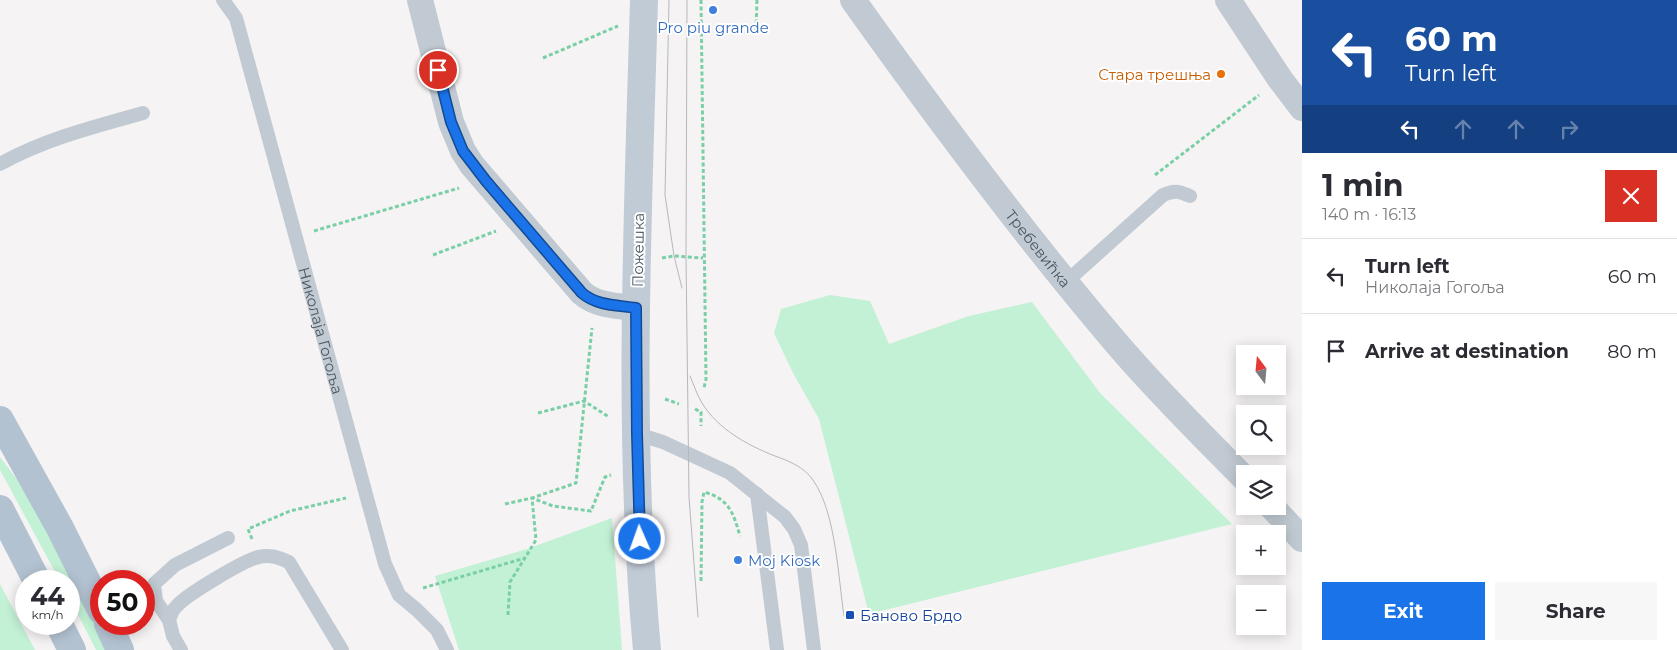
<!DOCTYPE html>
<meta charset="utf-8">
<style>
:root{--surface:#fff;--page:#f7f7f7;--text:#2b2b33;--muted:#7c7c81;--line:#e1e1e2;--accent:#1a73e8}
body{margin:0;font-family:Montserrat,sans-serif;background:var(--page);color:var(--text);height:100vh;display:flex;flex-direction:column;font-size:19px;white-space:nowrap}
*{box-sizing:border-box;margin:0}
p{font-size:16px;color:var(--muted)}
.icon{flex:none;width:28px;height:28px;fill:none;stroke:currentColor;stroke-width:2;stroke-linecap:round;stroke-linejoin:round}
.map{position:relative;flex:1;overflow:hidden}
.drawer{display:flex;flex-direction:column;background:var(--surface);width:375px}
.drawer>*{flex:none}
.hud{background:#1a4fa0;color:#fff;overflow:hidden}
.needle{width:32px;rotate:344deg}
.buttons{position:absolute;left:1236px;top:345px;display:grid;gap:10px}
.buttons a{display:grid;place-items:center;width:50px;height:50px;border-radius:0px;background:var(--surface);box-shadow:0 2px 12px #0003;font-size:25px}
.speed{position:absolute;left:15px;top:570px;display:flex;gap:10px;font-size:25px;font-weight:700;text-align:center}
.speed>*{display:grid;place-content:center;width:65px;height:65px;border-radius:50%;background:var(--surface);box-shadow:0 2px 12px #0003;line-height:1}
.speed small{font-size:12px;font-weight:400}
.speed .limit{border:8px solid #d22;background:#fff;color:#111}
.pin{position:absolute;display:grid;place-items:center;width:42px;height:42px;color:#fff;margin:-21px;border:2px solid #fff;border-radius:50%;box-shadow:0 1px 5px #0007}
.me{position:absolute;width:55px;margin:-28px;rotate:358deg;stroke-linejoin:round;filter:drop-shadow(0 0 4px #0008)}
.turn{display:flex;align-items:center;gap:18px;height:105px;padding:0 20px;font-size:22px}
.turn .icon{width:65px;height:65px;stroke-width:2.5}
.turn b{display:block;font-size:35px;line-height:42px}
.lanes{display:flex;align-items:center;height:48px;padding:0 20px;background:#0003;justify-content:center;gap:25px;direction:ltr}
.lanes .off{opacity:.35}
.round{display:grid;place-items:center;flex:none;width:52px;height:52px;border-radius:0px;background:var(--page)}
.summary{display:flex;align-items:center;justify-content:space-between;height:85px;padding:0 20px}
h1{font-size:30px;font-weight:700;line-height:38px}
.button{display:flex;gap:10px;margin-top:auto;padding:10px 20px}
.button a{flex:1;height:58px;border-radius:0px;background:var(--accent);color:#fff;font-size:20px;font-weight:700;line-height:58px;text-align:center}
.button a+a{background:var(--page);color:var(--text)}
ul{padding:0;list-style:none}
li{display:flex;align-items:center;gap:15px;height:75px;padding:0 20px;border-top:1px solid var(--line)}
li div{flex:1}
li b{display:block;font-size:19px}
li em{font-style:normal}
main{display:flex;flex:1;min-height:0}
.map>svg:first-child{display:block}
</style>
<main>
<div class="map">
<svg width="1302" height="650" viewBox="0 0 1302 650">
<rect width="100%" height="100%" fill="#f5f3f3"/>
<path fill="#c3f1d5" d="M 830,295 L 870,301 L 889,344 L 969,316 L 1032,302 L 1100,393 L 1232,524 L 869,614 L 819,419 L 793,373 L 774,333 L 781,309 Z
M 0,457 L 25,490 L 110,650 L 96,650 L 69,597 L 69,581 L 60,581 L 0,470 Z
M 612,518 L 622,650 L 459,650 L 435,576 L 527,549 Z
M 0,584 L 35,650 L 0,650 Z"/>
<g fill="none" stroke-linecap="round" stroke-linejoin="round">
<path stroke="#7ad0a6" stroke-width="3" stroke-dasharray="4 2.5" stroke-linecap="butt" d="M 701,0 L 706,379 L 704,388
M 756,30 L 757,0
M 543,58 L 618,26
M 1155,175 L 1259,95
M 314,231 L 459,188
M 433,255 L 496,231
M 662,258 L 674,256 L 703,258
M 665,399 L 679,404
M 695,409 L 701,412 L 701,426
M 538,413 L 584,401 L 609,417
M 505,504 L 532,498 L 553,506 L 591,511 L 605,477 L 611,475
M 252,539 L 248,529 L 290,511 L 346,498
M 701,581 L 702,502 L 704,492 C 729,499 733,512 740,536
M 423,588 L 525,558
M 508,615 L 510,582 L 536,540 L 532,498 L 576,483 L 592,328"/>
<g stroke="#c1cad2" stroke-width="14">
<path id="s1" d="M 223,0 L 236,18 L 385,564 L 399,595 L 417,610 L 437,630 L 447,650"/>
<path d="M 0,164 C 45,139 93,127 143,113"/>
<path d="M 1066,282 L 1163,195 C 1174,190 1179,191 1190,196"/>
<path d="M 637,434 L 663,442 L 730,473 L 785,517 L 794,529 L 801,545 L 814,650"/>
<path d="M 757,494 L 777,650"/>
<path d="M 169,620 L 156,601 L 154,584 L 175,565 L 228,538"/>
<path d="M 181,650 L 173,636 L 169,620 C 171,616 172,610 176,607 C 184,596 246,559 259,557 C 270,554 279,558 289,562 L 342,650"/>
</g>
<g stroke="#c1cad2" stroke-width="26">
<path d="M 420,0 L 451,122 L 463,151 L 472,165 L 582,293 C 597,306 618,306 636,308"/>
<path id="s2" d="M 853,0 C 937,118 1024,235 1118,345 C 1158,392 1202,435 1245,479"/>
<path d="M 1228,0 L 1280,79 L 1302,108"/>
<path d="M 1271,506 L 1302,539"/>
</g>
<path stroke="#c1cbd6" stroke-width="28" d="M 644,0 C 638,216 627,434 647,650"/>
<path stroke="#b3c2d1" stroke-width="28" d="M 0,420 L 60,528 L 101,610
M 0,509 L 37,581
M 59,624 L 72,650
M 108,624 L 120,650"/>
<path stroke="#b5b8bd" stroke-width="1" d="M 669,0 L 665,195 L 674,256 L 682,288
M 687,0 L 686,257 L 689,497 L 698,617
M 690,376 C 694,385 697,395 702,403 C 718,429 747,445 775,456 C 789,461 804,467 813,480 C 836,513 838,576 844,616"/>
</g>
<g fill="none" stroke-linecap="round" stroke-linejoin="round">
<g stroke="#114b97" stroke-width="12">
<path id="route" d="M 438,70 L 451,122 L 463,151 L 486,181 L 582,293 C 597,306 618,305 636,308 L 637,434 L 640,539"/>
</g>
<use href="#route" stroke="#1a73e8" stroke-width="9"/>
</g>
<g fill="#3f7fe0" stroke="#fff" stroke-width="2">
<circle cx="713" cy="10" r="5"/>
<circle cx="738" cy="560" r="5"/>
</g>
<circle fill="#e8710a" stroke="#fff" stroke-width="2" cx="1221" cy="74" r="5"/>
<rect fill="#1a4fb4" stroke="#fff" stroke-width="2" x="845" y="610" width="10" height="10" rx="2.5"/>
<g text-anchor="middle" dominant-baseline="central" stroke-width="4" stroke-linejoin="round" paint-order="stroke">
<g font-size="15" fill="#366cbe" stroke="#fff">
<text x="713" y="27">Pro piu grande</text>
<text x="748" y="560" text-anchor="start">Moj Kiosk</text>
</g>
<g font-size="15" fill="#c56008" stroke="#fff" text-anchor="end">
<text x="1211" y="74">Стара трешња</text>
</g>
<g font-size="15" fill="#4a5661" stroke="#fff">
<text stroke="none"><textPath href="#s2" startOffset="310">Требевићка</textPath></text>
<text transform="translate(638 250) rotate(-89)">Пожешка</text>
<text stroke="none"><textPath href="#s1" startOffset="346">Николаја Гогоља</textPath></text>
</g>
<g font-size="15" fill="#164399" stroke="#fff" text-anchor="start">
<text x="860" y="615">Баново Брдо</text>
</g>
</g>
</svg>
<div class="buttons">
<a><svg class="needle" viewBox="-14 -14 28 28"><path d="M0-13l5 13h-10z" fill="#e53935"/><path d="M0 13l5-13h-10z" fill="#7c7c81"/></svg></a>
<a><svg class="icon" aria-label="search" viewBox="0 0 24 24"><circle cx="10" cy="10" r="6"/><path d="M15 15l6 6"/></svg></a>
<a><svg class="icon" aria-label="layers" viewBox="0 0 24 24"><path d="M12 4l9 5-9 5-9-5zM3 14l9 5 9-5"/></svg></a>
<a>+</a>
<a>−</a>
</div>
<div class="speed"><div>44<small>km/h</small></div><div class="limit">50</div></div>
<div class="pin" style="left:438px;top:70px;background:#d93025"><svg class="icon" aria-label="arrive" viewBox="0 0 24 24"><path d="M6 21V4h12l-3 4 3 4H6"/></svg></div>
<svg class="me" style="left:640px;top:539px" viewBox="-20 -20 40 40"><circle r="17" fill="#1a73e8" stroke="#fff" stroke-width="3"/><path d="M0-11L8 9 0 5-8 9z" fill="#fff"/></svg>
</div>
<section class="drawer">
<div class="hud">
<div class="turn"><svg class="icon" aria-label="left" viewBox="0 0 24 24"><path d="M17 20v-9H6M10 6l-5 5 5 5"/></svg><div><b>60 m</b>Turn left</div></div>
<div class="lanes"><svg class="icon" aria-label="left" viewBox="0 0 24 24"><path d="M17 20v-9H6M10 6l-5 5 5 5"/></svg><svg class="icon off" aria-label="ahead" viewBox="0 0 24 24"><path d="M12 20V5M6 11l6-6 6 6"/></svg><svg class="icon off" aria-label="ahead" viewBox="0 0 24 24"><path d="M12 20V5M6 11l6-6 6 6"/></svg><svg class="icon off" aria-label="right" viewBox="0 0 24 24"><path d="M7 20v-9h11M14 6l5 5-5 5"/></svg></div>
</div>
<div class="summary"><div><h1>1 min</h1><p>140 m · 16:13</p></div><a class="round" style="background:#d93025;color:#fff"><svg class="icon" aria-label="close" viewBox="0 0 24 24"><path d="M6 6l12 12M18 6L6 18"/></svg></a></div>
<ul>
<li><svg class="icon" aria-label="left" viewBox="0 0 24 24"><path d="M17 20v-9H6M10 6l-5 5 5 5"/></svg><div><b>Turn left</b><p>Николаја Гогоља</p></div><em>60 m</em></li>
<li><svg class="icon" aria-label="arrive" viewBox="0 0 24 24"><path d="M6 21V4h12l-3 4 3 4H6"/></svg><div><b>Arrive at destination</b></div><em>80 m</em></li>
</ul>
<div class="button"><a>Exit</a><a>Share</a></div>
</section>
</main>
